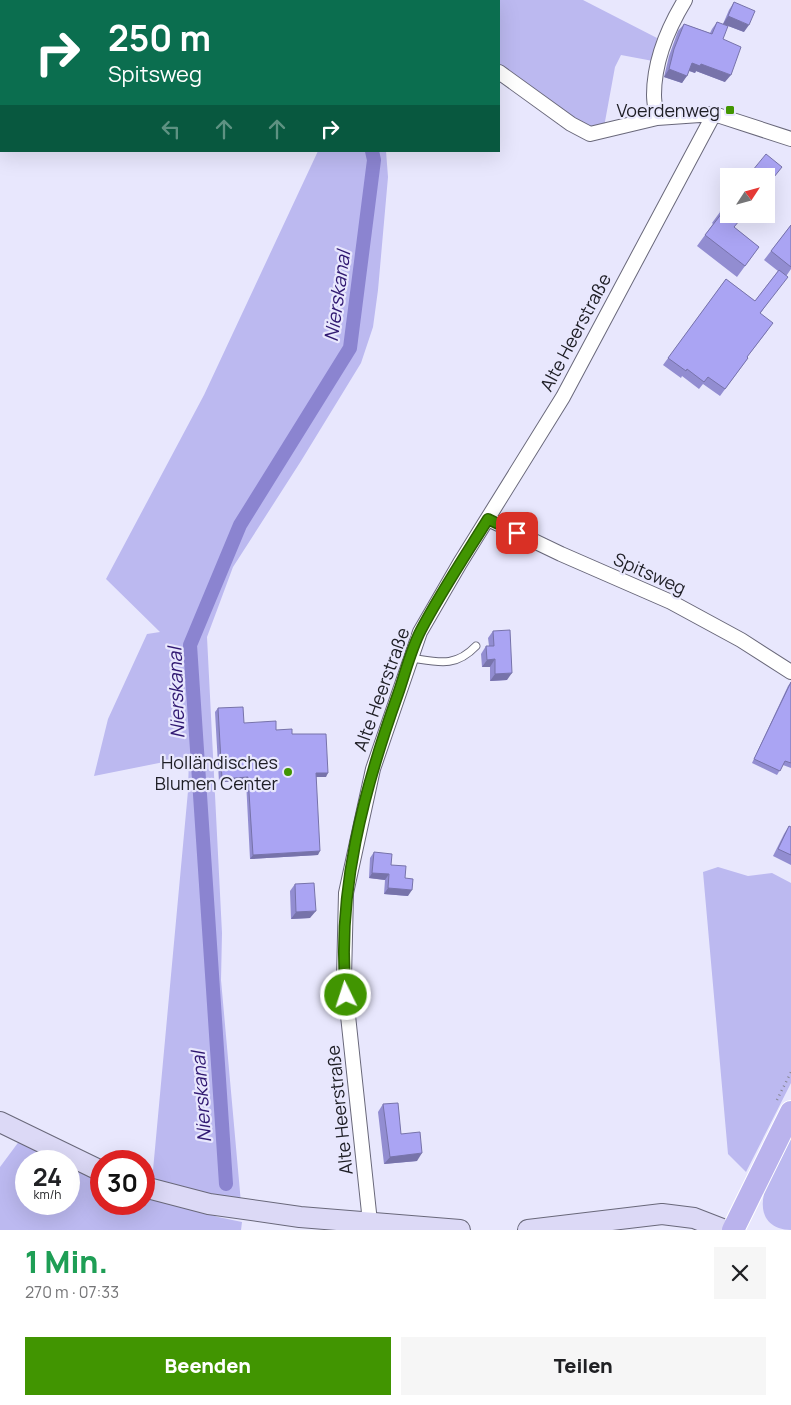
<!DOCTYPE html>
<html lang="de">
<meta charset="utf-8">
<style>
:root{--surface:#fff;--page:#f6f6f6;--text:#202124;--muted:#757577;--accent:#419501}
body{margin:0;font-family:Manrope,sans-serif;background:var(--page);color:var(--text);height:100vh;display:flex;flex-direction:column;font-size:19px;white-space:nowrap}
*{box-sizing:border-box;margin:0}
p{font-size:16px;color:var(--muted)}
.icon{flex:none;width:28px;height:28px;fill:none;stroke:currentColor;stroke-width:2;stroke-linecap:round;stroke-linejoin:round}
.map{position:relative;height:1230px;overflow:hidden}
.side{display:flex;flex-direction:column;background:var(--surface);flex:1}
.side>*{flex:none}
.hud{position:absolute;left:0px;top:0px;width:500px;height:152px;box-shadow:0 5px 20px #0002;background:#0b6e4f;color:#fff;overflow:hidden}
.needle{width:32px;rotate:54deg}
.controls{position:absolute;left:720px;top:168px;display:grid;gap:10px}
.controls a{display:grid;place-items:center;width:55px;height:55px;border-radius:0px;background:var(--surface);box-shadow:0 5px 20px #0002;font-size:25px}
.speed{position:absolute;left:15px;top:1150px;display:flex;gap:10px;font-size:25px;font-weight:700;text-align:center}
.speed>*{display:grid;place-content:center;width:65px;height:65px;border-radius:50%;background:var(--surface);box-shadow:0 5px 20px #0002;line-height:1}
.speed small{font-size:12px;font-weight:400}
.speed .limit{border:8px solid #d22;background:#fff;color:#111}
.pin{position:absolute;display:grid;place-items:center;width:42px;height:42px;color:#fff;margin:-21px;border-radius:10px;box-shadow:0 2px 8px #0006}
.me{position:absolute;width:55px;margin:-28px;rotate:356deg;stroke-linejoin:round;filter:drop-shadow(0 0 4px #0008)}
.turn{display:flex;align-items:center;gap:18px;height:105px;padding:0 25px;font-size:22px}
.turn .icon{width:65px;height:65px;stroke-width:2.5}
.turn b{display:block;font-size:35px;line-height:42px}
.lanes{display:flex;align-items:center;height:48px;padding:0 25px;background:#0003;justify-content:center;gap:25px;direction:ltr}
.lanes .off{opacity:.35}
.round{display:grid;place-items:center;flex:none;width:52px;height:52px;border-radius:0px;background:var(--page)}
.head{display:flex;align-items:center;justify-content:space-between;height:85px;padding:0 25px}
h1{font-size:30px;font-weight:800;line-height:38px;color:#1e9e55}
.cta{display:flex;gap:10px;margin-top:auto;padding:10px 25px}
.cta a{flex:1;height:58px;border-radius:0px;background:var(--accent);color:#fff;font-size:20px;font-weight:800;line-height:58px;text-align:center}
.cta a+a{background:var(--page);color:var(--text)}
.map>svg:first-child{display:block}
</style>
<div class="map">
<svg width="791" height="1230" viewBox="0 0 791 1230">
<rect width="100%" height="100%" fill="#e8e7fd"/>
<path fill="#bcb9f0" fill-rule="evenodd" d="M 401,0 L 583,0 L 657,38 L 653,61 L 621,55 L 615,67 L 604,127 L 589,129 L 499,69 L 499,1 Z
M 318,151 L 386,151 L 388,177 L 378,290 L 373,327 L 361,363 L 301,461 L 233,567 L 207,637 L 222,933 L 221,980 L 241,1203 L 152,1181 L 188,791 L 189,757 L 94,776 L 108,719 L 147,634 L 160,632 L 106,579 L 204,395 Z
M 718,867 L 748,876 L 772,873 L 791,883 L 791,1083 L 746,1172 L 728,1154 L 703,872 Z
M 23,1136 L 101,1177 L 101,1204 L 144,1204 L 144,1193 L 218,1217 L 242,1222 L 241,1230 L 0,1230 L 0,1167 ZM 26,1161 L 69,1161 L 69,1204 L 26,1204 Z
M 791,1138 L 791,1230 C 769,1230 759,1215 764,1194 C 765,1188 770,1182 772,1176 C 779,1163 785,1151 791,1138 Z"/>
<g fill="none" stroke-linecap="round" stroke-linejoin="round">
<path stroke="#8b84d0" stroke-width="4.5" d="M 34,1 L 35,0
M 0,33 L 1,32"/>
<path stroke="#8b84d0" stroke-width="14" d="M 305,0 L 306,1
M 226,1184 L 190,645 L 240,525 L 350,348 L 374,160 L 372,151"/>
<g stroke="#69687a" stroke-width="9">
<path id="lane" d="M 411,658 C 438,662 455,668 476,646"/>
</g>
<g stroke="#69687a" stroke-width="16">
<path id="street" d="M 395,0 L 397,1
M 499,72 L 571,124 L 590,134 L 657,118 L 714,114 L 791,139
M 657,118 C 656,111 654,103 654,95 C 654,62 668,28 685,0
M 488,519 L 561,554 L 671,602 L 741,640 L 791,672
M 370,1222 L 344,978 L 346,893 L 373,769 L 420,632 L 460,563 L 563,397 L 714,114"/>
</g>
<g stroke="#69687a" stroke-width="22">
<path id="secondary" d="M 0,1122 L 101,1171
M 144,1187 L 209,1204 L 300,1217 L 460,1230
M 528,1230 L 662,1214 L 694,1218 L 725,1230"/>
</g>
<g stroke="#fff" stroke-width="24">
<path id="primary" d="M 733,1230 L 791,1112"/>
</g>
<path stroke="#868694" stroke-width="2.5" stroke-dasharray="1 4" stroke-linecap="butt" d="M 777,1100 L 791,1072"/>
<use href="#lane" stroke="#fff" stroke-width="7"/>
<use href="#street" stroke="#fff" stroke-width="14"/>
<use href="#secondary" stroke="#dcd9f6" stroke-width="20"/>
<use href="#primary" stroke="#bab3ed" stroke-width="22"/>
</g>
<path fill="#928dd1" d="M 734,2 L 744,32 L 723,24 L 729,10 Z
M 717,22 L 723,39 L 725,82 L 696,71 L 695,73 L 689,71 L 682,83 L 664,77 L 669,56 L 678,31 L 684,24 L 710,33 L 712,29 Z
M 720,212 L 735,228 L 759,247 L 737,277 L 697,246 L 713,224 L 712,223 Z
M 791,225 L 791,269 L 760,314 L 768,330 L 747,357 L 748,358 L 720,396 L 703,384 L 699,389 L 682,376 L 681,378 L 663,365 L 726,279 L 755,301 L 778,271 L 764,260 Z
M 493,631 L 507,680 L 490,681 L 490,667 L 482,667 L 481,654 L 486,646 L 489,646 L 488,638 Z
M 791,682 L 791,768 L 783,765 L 777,775 L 752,763 L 788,686 Z
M 218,708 L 244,723 L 292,734 L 326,777 L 316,777 L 318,855 L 250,859 L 246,781 L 219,782 L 215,712 Z
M 789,826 L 791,827 L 791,865 L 773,856 L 784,834 Z
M 374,852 L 391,865 L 405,878 L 408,896 L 384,894 L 385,880 L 369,878 L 370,858 Z
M 295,884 L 310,918 L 291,919 L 290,891 Z
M 383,1104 L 401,1134 L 417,1161 L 384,1164 L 378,1112 Z"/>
<path fill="#7773aa" d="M 728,16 L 749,25 L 744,32 L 723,24 Z
M 692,63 L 701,64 L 731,75 L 725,82 L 696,71 L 695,73 L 687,70 Z
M 669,69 L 687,76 L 682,83 L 664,77 Z
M 495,659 L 490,667 L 482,667 L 487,660 Z
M 512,673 L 507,680 L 490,681 L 495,674 Z
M 316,773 L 328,773 L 326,777 L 313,777 Z
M 248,777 L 246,781 L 219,782 L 222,779 Z
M 320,851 L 318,855 L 250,859 L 253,855 Z
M 372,873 L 389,874 L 385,880 L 369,878 Z
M 388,888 L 412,890 L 408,896 L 384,894 Z
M 316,911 L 310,918 L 291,919 L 296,912 Z
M 422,1153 L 417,1161 L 384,1164 L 390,1157 Z"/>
<path fill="#aaa4f3" stroke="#7773aa" d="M 734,2 L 755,11 L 749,25 L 728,16 Z
M 717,22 L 728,26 L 723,39 L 741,47 L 731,75 L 701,64 L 700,66 L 692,63 L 687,76 L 669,69 L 674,49 L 684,24 L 712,34 Z
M 766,154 L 782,167 L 766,187 L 766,176 L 748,176 Z
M 729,201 L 729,214 L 745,214 L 734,227 L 759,247 L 745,266 L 705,235 L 722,213 L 720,212 Z
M 791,225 L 791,267 L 771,251 Z
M 779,270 L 788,277 L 760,313 L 773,323 L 747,357 L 748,358 L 725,389 L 708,377 L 704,382 L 687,369 L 686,371 L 668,358 L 726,279 L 755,301 Z
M 510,630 L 512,673 L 495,674 L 495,659 L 487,660 L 486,646 L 494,646 L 493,631 Z
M 791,682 L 791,763 L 785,761 L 780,771 L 754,759 Z
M 243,707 L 244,723 L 276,721 L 276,730 L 292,729 L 292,734 L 326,734 L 328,773 L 316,773 L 320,851 L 253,855 L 248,777 L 222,779 L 218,708 Z
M 789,826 L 791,827 L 791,855 L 778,849 Z
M 374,852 L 392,854 L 391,865 L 406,866 L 405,878 L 413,879 L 412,890 L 388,888 L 389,874 L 372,873 Z
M 314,883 L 316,911 L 296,912 L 295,884 Z
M 398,1103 L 401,1134 L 420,1132 L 422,1153 L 390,1157 L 383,1104 Z"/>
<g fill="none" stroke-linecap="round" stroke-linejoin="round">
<g stroke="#2a6101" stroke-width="12">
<path id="route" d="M 346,995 C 336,893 364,789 398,694 C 405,674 411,649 421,630 C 441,592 465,556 488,519 L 517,533"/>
</g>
<use href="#route" stroke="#419501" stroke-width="9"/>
</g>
<g fill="#419501" stroke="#e8e7fd" stroke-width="2">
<rect x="725" y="105" width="10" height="10" rx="2.5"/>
<circle cx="288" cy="772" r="5"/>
</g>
<g text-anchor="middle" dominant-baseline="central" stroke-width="4.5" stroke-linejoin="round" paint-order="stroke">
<g font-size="18" fill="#1e1e25" stroke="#e8e7fd" text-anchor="end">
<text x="720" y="110">Voerdenweg</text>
<text x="278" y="762">Holländisches<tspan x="278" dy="21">Blumen Center</tspan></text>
</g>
<g font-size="18" fill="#1e1e25" stroke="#e8e7fd">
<text transform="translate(575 332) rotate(-62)">Alte Heerstraße</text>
<text transform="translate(650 573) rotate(24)">Spitsweg</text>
<text transform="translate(381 689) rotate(-70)">Alte Heerstraße</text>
<text transform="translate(339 1110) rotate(-96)">Alte Heerstraße</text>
</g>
<g font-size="19" font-style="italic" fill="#301871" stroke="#e8e7fd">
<text transform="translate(337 296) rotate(-82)">Nierskanal</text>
<text transform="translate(176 693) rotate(-92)">Nierskanal</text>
<text transform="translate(201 1097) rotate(-94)">Nierskanal</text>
</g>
</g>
</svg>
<div class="controls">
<a><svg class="needle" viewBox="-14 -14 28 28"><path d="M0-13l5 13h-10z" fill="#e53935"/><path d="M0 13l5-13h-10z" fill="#757577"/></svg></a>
</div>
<div class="speed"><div>24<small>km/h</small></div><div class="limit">30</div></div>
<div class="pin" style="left:517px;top:533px;background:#d93025"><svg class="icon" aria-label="arrive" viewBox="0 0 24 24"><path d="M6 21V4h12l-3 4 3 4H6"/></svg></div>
<svg class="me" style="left:346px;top:995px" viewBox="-20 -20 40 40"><circle r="17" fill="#419501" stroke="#fff" stroke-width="3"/><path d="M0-11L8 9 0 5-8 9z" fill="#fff"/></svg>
<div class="hud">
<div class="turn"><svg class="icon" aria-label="right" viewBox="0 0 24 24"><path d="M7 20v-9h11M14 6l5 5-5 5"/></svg><div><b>250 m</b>Spitsweg</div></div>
<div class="lanes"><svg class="icon off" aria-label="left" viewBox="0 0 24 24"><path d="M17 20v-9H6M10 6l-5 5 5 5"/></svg><svg class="icon off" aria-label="ahead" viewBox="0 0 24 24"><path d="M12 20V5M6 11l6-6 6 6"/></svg><svg class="icon off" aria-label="ahead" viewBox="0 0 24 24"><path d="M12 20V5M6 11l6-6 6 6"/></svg><svg class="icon" aria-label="right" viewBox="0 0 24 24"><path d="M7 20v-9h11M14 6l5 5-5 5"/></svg></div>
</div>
</div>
<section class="side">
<div class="head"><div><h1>1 Min.</h1><p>270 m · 07:33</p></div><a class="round"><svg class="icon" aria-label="close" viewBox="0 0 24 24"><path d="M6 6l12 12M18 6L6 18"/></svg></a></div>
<div class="cta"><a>Beenden</a><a>Teilen</a></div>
</section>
